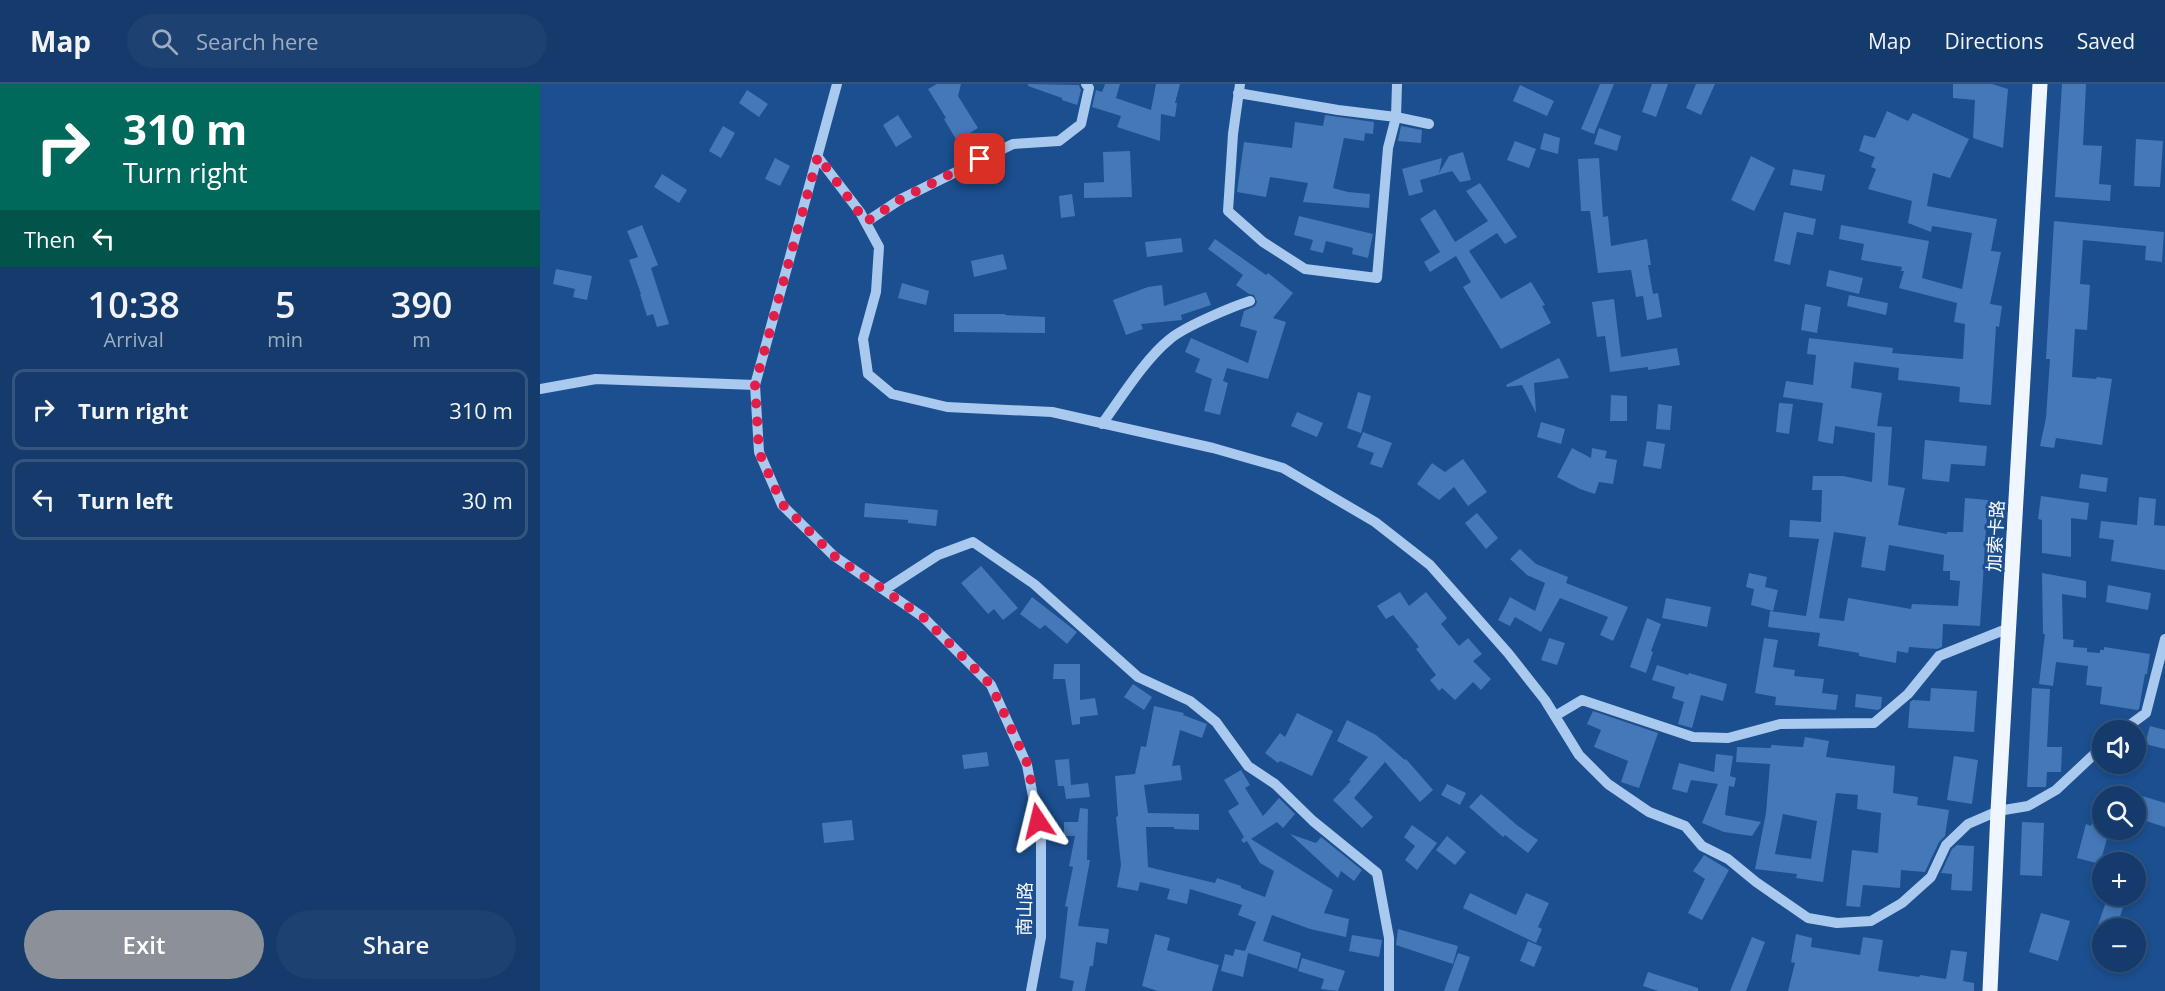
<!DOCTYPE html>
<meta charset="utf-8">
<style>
:root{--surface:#143b6b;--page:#1d4271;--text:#f1f3f6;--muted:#9dadc1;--line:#33557e;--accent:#8c9099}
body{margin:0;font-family:"Open Sans","Noto Sans SC",sans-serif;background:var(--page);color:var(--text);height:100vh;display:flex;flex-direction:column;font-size:22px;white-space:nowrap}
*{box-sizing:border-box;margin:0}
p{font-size:20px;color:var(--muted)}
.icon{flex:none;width:33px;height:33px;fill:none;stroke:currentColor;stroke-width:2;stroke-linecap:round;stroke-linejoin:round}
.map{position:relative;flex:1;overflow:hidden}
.details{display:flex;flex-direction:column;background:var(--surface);width:540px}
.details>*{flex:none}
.banner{background:#00695c;color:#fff;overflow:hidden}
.fabs{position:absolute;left:1552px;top:636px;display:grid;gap:12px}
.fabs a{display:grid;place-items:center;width:54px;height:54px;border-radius:50%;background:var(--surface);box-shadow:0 3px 9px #0003,0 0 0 2px var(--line);font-size:30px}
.pin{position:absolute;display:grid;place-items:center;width:51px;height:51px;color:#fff;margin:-26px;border-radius:12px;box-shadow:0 3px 9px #0006}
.me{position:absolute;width:66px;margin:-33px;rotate:350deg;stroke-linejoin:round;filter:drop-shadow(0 0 4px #0008)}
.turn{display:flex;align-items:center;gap:21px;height:126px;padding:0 24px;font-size:27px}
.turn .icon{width:78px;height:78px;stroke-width:2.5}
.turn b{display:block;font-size:42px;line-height:51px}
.then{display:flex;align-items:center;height:57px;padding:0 24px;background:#0003;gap:12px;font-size:22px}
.eta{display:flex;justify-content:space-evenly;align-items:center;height:102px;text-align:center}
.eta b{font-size:36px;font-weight:600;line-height:42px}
.primary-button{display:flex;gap:12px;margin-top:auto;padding:12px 24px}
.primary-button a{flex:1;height:69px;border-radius:36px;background:var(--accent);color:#fff;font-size:24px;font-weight:600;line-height:69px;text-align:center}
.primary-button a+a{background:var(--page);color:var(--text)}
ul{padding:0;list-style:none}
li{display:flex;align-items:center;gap:18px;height:81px;margin:0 12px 9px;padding:0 12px;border:3px solid var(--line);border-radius:12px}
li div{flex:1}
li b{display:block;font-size:22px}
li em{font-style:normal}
header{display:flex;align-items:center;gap:36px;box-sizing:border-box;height:84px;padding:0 30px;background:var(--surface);border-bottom:2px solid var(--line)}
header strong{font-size:28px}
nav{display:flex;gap:33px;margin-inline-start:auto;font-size:21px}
.search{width:420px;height:54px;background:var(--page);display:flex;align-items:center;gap:15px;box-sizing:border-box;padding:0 21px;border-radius:33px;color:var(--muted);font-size:22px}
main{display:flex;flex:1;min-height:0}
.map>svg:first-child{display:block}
</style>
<header>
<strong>Map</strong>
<div class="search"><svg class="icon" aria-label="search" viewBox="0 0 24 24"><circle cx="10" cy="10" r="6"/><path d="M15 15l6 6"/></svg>Search here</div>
<nav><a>Map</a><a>Directions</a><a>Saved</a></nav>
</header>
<main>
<section class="details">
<div class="banner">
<div class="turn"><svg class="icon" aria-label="right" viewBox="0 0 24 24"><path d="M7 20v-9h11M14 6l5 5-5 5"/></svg><div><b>310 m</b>Turn right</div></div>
<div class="then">Then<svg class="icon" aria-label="left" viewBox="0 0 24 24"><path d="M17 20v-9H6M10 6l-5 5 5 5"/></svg></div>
</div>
<div class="eta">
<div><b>10:38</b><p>Arrival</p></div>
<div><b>5</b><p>min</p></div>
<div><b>390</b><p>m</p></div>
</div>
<ul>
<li><svg class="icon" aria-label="right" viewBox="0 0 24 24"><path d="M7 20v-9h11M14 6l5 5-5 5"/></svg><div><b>Turn right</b></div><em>310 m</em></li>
<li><svg class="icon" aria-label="left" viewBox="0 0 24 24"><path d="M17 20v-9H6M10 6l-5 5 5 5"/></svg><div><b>Turn left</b></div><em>30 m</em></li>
</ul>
<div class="primary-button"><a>Exit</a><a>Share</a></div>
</section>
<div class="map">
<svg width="1625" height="907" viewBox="0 0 1625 907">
<rect width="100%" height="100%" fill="#1b4f8f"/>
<path fill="#4478b7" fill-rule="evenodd" d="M 397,0 L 421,0 L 418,12 L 438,44 L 417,57 L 404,35 L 406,34 L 388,5 Z
M 488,0 L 539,1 L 541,6 L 538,18 L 537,21 L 522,16 L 522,14 L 488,2 Z
M 565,0 L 580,0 L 576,14 L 611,26 L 616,0 L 640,0 L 635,19 L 637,19 L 635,33 L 621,30 L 620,57 L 577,43 L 581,32 L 552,23 L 556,6 L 562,8 Z
M 1060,0 L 1074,0 L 1054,50 L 1041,45 Z
M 1112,0 L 1128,0 L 1116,33 L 1102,28 Z
M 1156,0 L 1175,0 L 1161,31 L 1146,24 Z
M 1413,0 L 1452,0 L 1468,5 L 1463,64 L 1433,54 L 1435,16 L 1413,14 Z
M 1522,0 L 1546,0 L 1543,61 L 1562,62 L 1559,100 L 1571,101 L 1570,117 L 1515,113 Z
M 980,1 L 1014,17 L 1007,32 L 973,17 Z
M 207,6 L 228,20 L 219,33 L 199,19 Z
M 1347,27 L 1368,37 L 1373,29 L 1429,55 L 1410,94 L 1393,89 L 1387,122 L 1457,135 L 1451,167 L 1461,168 L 1450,220 L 1462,222 L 1459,243 L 1456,242 L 1451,321 L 1419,318 L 1420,303 L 1358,296 L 1359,284 L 1314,278 L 1311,304 L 1342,309 L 1337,342 L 1352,343 L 1348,401 L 1365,404 L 1358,441 L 1407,450 L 1407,448 L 1423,448 L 1425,414 L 1448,416 L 1440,542 L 1403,540 L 1402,563 L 1397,565 L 1369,563 L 1368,569 L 1357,567 L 1356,579 L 1319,572 L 1319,569 L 1278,562 L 1280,549 L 1228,543 L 1230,527 L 1266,532 L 1279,455 L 1249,453 L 1250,436 L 1281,438 L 1282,406 L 1272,406 L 1273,392 L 1303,392 L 1332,398 L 1335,349 L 1295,342 L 1293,360 L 1278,357 L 1283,319 L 1243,313 L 1246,297 L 1273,301 L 1276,271 L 1267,270 L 1269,254 L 1353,264 L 1352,269 L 1423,275 L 1425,240 L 1414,238 L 1417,219 L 1359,204 L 1364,187 L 1361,187 L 1362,183 L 1321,176 L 1324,160 L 1299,155 L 1301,141 L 1389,157 L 1382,194 L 1422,205 L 1432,149 L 1392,142 L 1391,148 L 1368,139 L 1372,117 L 1328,105 L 1336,85 L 1331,83 L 1335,73 L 1319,67 L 1324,51 L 1335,54 ZM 1294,448 L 1326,453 L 1321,483 L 1345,487 L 1349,461 L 1404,471 L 1403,487 L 1410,487 L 1410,496 L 1420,497 L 1418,522 L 1372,520 L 1371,525 L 1308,514 L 1304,537 L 1279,534 Z
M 358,31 L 372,53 L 356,63 L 343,41 Z
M 785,31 L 834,38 L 833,50 L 825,49 L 824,57 L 804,54 L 793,104 L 808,108 L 830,110 L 829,124 L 763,118 L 768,99 L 730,93 L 726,113 L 697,108 L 704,58 L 752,64 L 755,38 L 783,42 Z
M 183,42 L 195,49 L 181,74 L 169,67 Z
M 861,42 L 882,46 L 881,59 L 858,57 Z
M 1059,44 L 1081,52 L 1077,67 L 1054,60 Z
M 1004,49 L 1020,54 L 1018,70 L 1000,65 Z
M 1596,55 L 1623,57 L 1620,103 L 1594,102 Z
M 975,57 L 996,65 L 989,84 L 967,76 Z
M 590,67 L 592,113 L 544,114 L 544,99 L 564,98 L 563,68 Z
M 923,68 L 931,96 L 920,98 L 912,87 L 880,96 L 883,108 L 869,112 L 862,85 L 902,74 L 899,89 L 909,72 Z
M 1211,72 L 1235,84 L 1214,127 L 1191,116 Z
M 235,74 L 250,82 L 240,102 L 225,95 Z
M 1059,74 L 1063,133 L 1068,132 L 1071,162 L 1107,155 L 1111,181 L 1108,181 L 1113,210 L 1118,209 L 1122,233 L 1107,236 L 1103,212 L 1096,213 L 1091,186 L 1058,189 L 1050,127 L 1041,127 L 1038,75 Z
M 1253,85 L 1285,91 L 1282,107 L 1250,101 Z
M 122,90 L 147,106 L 139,119 L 114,103 Z
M 940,99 L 977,153 L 965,160 L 957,149 L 929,167 L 961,215 L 991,198 L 1005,221 L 1002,222 L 1011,239 L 961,265 L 923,203 L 931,198 L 916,172 L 890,188 L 884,178 L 900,168 L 880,135 L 895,125 L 915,158 L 948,137 L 926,107 Z
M 532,110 L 535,132 L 521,134 L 519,112 Z
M 1244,128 L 1276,135 L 1273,151 L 1257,148 L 1250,181 L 1234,177 Z
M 759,132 L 833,150 L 828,174 L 812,170 L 813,164 L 786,157 L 783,169 L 770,166 L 773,156 L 754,151 Z
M 1514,137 L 1624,148 L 1622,178 L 1605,176 L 1606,162 L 1543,156 L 1540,200 L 1550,201 L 1547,246 L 1535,245 L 1532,293 L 1556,295 L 1557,293 L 1572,295 L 1562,361 L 1516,354 L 1514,364 L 1500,362 L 1506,334 L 1510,275 L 1506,275 Z
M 102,141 L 118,181 L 111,184 L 129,240 L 117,243 L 113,230 L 107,232 L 100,210 L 101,210 L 89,176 L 98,173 L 87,147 Z
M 641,154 L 643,168 L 607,173 L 605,158 Z
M 675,155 L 726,191 L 728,189 L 753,209 L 733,234 L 746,238 L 728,295 L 687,284 L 683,297 L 688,299 L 680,331 L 664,327 L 672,295 L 655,288 L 660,275 L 645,268 L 651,254 L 708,279 L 717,247 L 700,242 L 704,227 L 715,222 L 717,218 L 714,211 L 709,210 L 696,201 L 703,191 L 668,165 Z
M 463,170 L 467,185 L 434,193 L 431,177 Z
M 16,185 L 52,192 L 47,216 L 33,213 L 35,205 L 13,200 Z
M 1289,186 L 1323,194 L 1319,210 L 1286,202 Z
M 362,199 L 389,207 L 386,221 L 358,214 Z
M 622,201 L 624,222 L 666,208 L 671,221 L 641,231 L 642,236 L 601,240 L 603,245 L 586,251 L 573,216 L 608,203 Z
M 1309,211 L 1348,219 L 1346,231 L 1307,222 Z
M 1074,215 L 1081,273 L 1137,264 L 1140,281 L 1108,286 L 1108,283 L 1070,288 L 1065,252 L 1057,253 L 1052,218 Z
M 1265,220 L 1281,223 L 1277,249 L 1261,246 Z
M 414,230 L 465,230 L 465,231 L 505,233 L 505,249 L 414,248 Z
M 1019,274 L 1029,294 L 994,299 L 996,329 L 982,301 L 967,303 L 966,301 Z
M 818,308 L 831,312 L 821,349 L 807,344 Z
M 1071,311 L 1087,312 L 1087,337 L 1070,337 Z
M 1239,319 L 1253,320 L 1249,350 L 1236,348 Z
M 1118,320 L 1132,322 L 1130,346 L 1116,345 Z
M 757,328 L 783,339 L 777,353 L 751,342 Z
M 1001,338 L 1025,345 L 1021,360 L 997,353 Z
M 823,348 L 852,359 L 842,384 L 830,380 L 834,369 L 817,363 Z
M 1385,356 L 1447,362 L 1445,382 L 1411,380 L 1409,398 L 1382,395 Z
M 1107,357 L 1125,360 L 1121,385 L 1103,382 Z
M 1032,364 L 1051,374 L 1052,364 L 1067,367 L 1065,374 L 1077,376 L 1073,400 L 1059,398 L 1055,410 L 1040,405 L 1017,393 Z
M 923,375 L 947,408 L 928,422 L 914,403 L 899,416 L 877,400 L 892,379 L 905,388 Z
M 1541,390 L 1568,394 L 1566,408 L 1539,404 Z
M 1501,412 L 1549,419 L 1547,436 L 1531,434 L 1531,473 L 1502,469 L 1502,436 L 1498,435 Z
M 1599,413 L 1616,415 L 1614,441 L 1625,442 L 1625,486 L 1571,477 L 1574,456 L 1559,454 L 1561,437 L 1597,441 Z
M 325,419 L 398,426 L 396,442 L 368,439 L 368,436 L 324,433 Z
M 937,429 L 958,454 L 946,465 L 925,439 Z
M 980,465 L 996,480 L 1028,493 L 1026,499 L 1088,523 L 1073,557 L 1060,551 L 1068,533 L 1020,514 L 1001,548 L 975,533 L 970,542 L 958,536 L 970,513 L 995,527 L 1005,499 L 987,491 L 970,475 Z
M 441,482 L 478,524 L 463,536 L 454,525 L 448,530 L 421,499 Z
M 1209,489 L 1227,493 L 1225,503 L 1238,506 L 1233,527 L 1211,521 L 1214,505 L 1206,503 Z
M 1502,489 L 1546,497 L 1546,514 L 1522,510 L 1523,555 L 1534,556 L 1533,563 L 1547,564 L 1547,568 L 1560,569 L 1560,566 L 1564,566 L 1564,563 L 1610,570 L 1607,590 L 1605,590 L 1599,625 L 1597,626 L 1560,620 L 1562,603 L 1546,601 L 1548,582 L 1516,578 L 1513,602 L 1499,600 L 1505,550 L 1503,550 Z
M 1568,501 L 1611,509 L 1608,526 L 1566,518 Z
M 860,508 L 869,522 L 886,508 L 907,534 L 901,540 L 919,562 L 928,554 L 942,570 L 933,577 L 951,595 L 941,606 L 933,598 L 915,616 L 902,604 L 899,607 L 890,596 L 896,591 L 876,565 L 879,563 L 853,531 L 846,535 L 837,522 Z
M 492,513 L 537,548 L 527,560 L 505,541 L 500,545 L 480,530 Z
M 1126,514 L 1171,523 L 1167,543 L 1122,534 Z
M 1107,534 L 1121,540 L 1111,567 L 1113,568 L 1106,589 L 1090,583 Z
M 1009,554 L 1025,559 L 1017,581 L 1001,576 Z
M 1224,554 L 1238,556 L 1233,583 L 1255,586 L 1254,592 L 1284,595 L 1282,609 L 1298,611 L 1296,626 L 1235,621 L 1236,613 L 1215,609 Z
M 514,580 L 540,580 L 540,616 L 555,614 L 558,631 L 540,633 L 540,640 L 532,641 L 525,595 L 513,595 Z
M 1117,581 L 1148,591 L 1149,589 L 1187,600 L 1183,617 L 1161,611 L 1152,644 L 1138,640 L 1144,618 L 1132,614 L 1135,603 L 1112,596 Z
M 593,600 L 612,613 L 604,626 L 584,613 Z
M 1391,604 L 1437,607 L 1434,648 L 1368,644 L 1370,618 L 1373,616 L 1390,617 Z
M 1492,604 L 1510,605 L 1507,663 L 1522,663 L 1521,688 L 1507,688 L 1506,703 L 1487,703 Z
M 1316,610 L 1342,613 L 1341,624 L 1338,626 L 1315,623 Z
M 614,622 L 644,629 L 643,631 L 667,640 L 662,654 L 640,646 L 632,682 L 640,681 L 642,696 L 604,701 L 608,729 L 659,730 L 659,746 L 634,745 L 634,743 L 606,743 L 608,783 L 675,799 L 677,794 L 701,802 L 701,804 L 725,813 L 734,787 L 720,779 L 707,757 L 704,759 L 701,756 L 704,753 L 688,727 L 699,720 L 684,696 L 701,686 L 710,701 L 705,704 L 723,732 L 739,714 L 755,730 L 743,744 L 737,738 L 711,755 L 793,806 L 784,829 L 809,835 L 806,853 L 770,845 L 732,831 L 723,857 L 761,869 L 757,885 L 708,869 L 703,893 L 681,887 L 685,870 L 693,872 L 695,865 L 705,867 L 716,838 L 698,831 L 702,821 L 650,805 L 647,820 L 627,815 L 630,805 L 600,798 L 598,807 L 577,803 L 581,781 L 576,733 L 578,732 L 575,692 L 595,690 L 601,662 L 606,663 Z
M 1053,627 L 1118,649 L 1099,704 L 1081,698 L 1088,677 L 1054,663 L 1061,646 L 1047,640 Z
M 757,629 L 793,647 L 772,692 L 740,677 L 738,679 L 725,669 L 740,649 L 745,653 Z
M 807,636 L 836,651 L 865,676 L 866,675 L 893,706 L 880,718 L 845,678 L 814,714 L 833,733 L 822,744 L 793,716 L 811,697 L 809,696 L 828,673 L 797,657 Z
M 1610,642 L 1625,646 L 1625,665 L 1605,660 Z
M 1265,653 L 1289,657 L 1286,673 L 1355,682 L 1353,709 L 1378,713 L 1377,721 L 1409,726 L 1405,752 L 1399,758 L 1385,788 L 1361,786 L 1360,804 L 1323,801 L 1320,823 L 1306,822 L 1312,766 L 1338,769 L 1341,729 L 1317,725 L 1318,711 L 1296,709 L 1283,798 L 1256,794 L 1257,790 L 1215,785 L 1226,729 L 1230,680 L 1196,678 L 1197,663 L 1231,664 L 1231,661 L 1263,663 ZM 1243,730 L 1277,737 L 1271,775 L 1235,770 Z
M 447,668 L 449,682 L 424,685 L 422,671 Z
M 1176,670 L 1193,672 L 1190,692 L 1196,694 L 1194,703 L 1189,702 L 1185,731 L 1221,738 L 1212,752 L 1184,748 L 1162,739 L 1178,700 L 1151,696 L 1147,709 L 1132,705 L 1139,679 L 1174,688 Z
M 1414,672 L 1438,676 L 1432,720 L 1407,716 Z
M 529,675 L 531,701 L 548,699 L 550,713 L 526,715 L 524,702 L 518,702 L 515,676 Z
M 907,700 L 926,709 L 920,721 L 901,711 Z
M 941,710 L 978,742 L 998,756 L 988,769 L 965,751 L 963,753 L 929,723 Z
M 1596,710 L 1625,719 L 1625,743 L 1596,734 Z
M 1559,714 L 1563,714 L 1563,746 L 1569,747 L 1560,780 L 1537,774 L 1546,740 L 1551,742 Z
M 540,724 L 548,725 L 547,776 L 550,776 L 538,842 L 569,845 L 567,860 L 556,858 L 553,882 L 550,882 L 545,907 L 532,907 L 534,897 L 520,894 L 528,823 L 525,822 L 533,783 L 529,782 L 535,752 L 524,752 L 524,738 L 538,738 Z
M 312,736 L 314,756 L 284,759 L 282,739 Z
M 1482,738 L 1504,739 L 1502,792 L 1480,791 Z
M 872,741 L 897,759 L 877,786 L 865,776 L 875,762 L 864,753 Z
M 750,750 L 776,759 L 781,753 L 822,786 L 814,797 L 801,787 L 798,794 Z
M 907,752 L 926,768 L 915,781 L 896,766 Z
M 1417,761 L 1434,762 L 1432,807 L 1411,806 L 1412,790 L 1401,789 L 1412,765 Z
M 1164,771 L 1189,786 L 1162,836 L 1148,829 L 1165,795 L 1153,787 Z
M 930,809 L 976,831 L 986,809 L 1009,819 L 998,843 L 1002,845 L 996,859 L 923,824 Z
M 1568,812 L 1587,812 L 1576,844 L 1557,844 Z
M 1501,829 L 1530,837 L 1518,877 L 1489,868 Z
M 858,845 L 918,862 L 913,880 L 856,861 Z
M 615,850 L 630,854 L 627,866 L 679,881 L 672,907 L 618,907 L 602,902 Z
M 1256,850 L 1272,854 L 1271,863 L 1320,871 L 1323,853 L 1343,856 L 1338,887 L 1379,893 L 1380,891 L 1406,895 L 1411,866 L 1427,868 L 1423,897 L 1434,899 L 1434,907 L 1248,907 L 1255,879 L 1251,878 Z
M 812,851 L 842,856 L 839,873 L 809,867 Z
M 1212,853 L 1225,858 L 1206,907 L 1190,907 Z
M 988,857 L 1002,863 L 994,883 L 980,877 Z
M 918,869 L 930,873 L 918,907 L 904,907 Z
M 762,874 L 805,887 L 798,907 L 781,905 L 784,895 L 758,887 Z
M 1108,888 L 1158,904 L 1158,907 L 1118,907 L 1103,902 Z"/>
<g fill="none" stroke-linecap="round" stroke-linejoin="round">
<path stroke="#a9c9ee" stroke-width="10" d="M 297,0 L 215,301 L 219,368 L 242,421 L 294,472 L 383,533 L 451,601 L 487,681 L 501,755 L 501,853 L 491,907
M 700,0 L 693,50 L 688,127 L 723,158 L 765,185 L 837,194 L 848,64 L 856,33 L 857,0
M 698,9 L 798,26 L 856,33 L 889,40
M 277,72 L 320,128 L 339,163 L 336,208 L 323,255 L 328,290 L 352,310 L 407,323 L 512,328 L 673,364 L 743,384 L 835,438 L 890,481 L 968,569 L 1005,616 L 1039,671 L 1068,700 L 1109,728 L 1145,742 L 1162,762 L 1188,775 L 1216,798 L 1268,834 L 1297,839 L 1331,837 L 1362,819 L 1391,793 L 1406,761 L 1428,740 L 1458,727 L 1488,722 L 1516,706 L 1563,662
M 326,138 L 361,115 L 473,60 L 519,57 L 541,40 L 549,4 L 546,0
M 0,305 L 56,295 L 215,301
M 562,340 C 581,314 605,275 630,255 C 644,243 691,223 710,217
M 344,506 L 398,471 L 433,458 L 494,500 L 598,593 L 650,617 L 676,638 L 708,682 L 735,700 L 773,737 L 837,789 L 849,854 L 849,907
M 1015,632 L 1042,616 L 1153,653 L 1188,654 L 1240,640 L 1334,639 L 1368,610 L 1399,572 L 1469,544
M 1583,646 L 1606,629 L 1625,555"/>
<path stroke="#f0f6ff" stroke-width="15" d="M 1450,907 L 1458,727 L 1500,0"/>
</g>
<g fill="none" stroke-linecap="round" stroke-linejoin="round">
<path stroke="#e11d48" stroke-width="10" stroke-dasharray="0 18" d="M 440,75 L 361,115 L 326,138 L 278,72 L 215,301 L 219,368 L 242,420 L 294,472 L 383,533 L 451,601 L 488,681 L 498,737"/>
</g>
<g text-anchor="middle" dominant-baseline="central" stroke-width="6" stroke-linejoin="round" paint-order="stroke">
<g font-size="18" fill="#fff" stroke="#1b4f8f">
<text transform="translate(1455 452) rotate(-87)">加索卡路</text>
<text transform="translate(484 825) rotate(-89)">南山路</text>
</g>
</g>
</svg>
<div class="fabs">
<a><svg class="icon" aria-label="sound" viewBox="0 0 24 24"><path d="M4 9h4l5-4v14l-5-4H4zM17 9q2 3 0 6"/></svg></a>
<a><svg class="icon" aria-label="search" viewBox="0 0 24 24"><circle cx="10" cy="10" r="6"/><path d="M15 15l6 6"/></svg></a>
<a>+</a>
<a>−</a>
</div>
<div class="pin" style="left:440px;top:75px;background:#d93025"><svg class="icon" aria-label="arrive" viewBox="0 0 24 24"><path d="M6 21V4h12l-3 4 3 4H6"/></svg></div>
<svg class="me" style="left:498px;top:737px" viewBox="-20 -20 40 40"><path d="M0-17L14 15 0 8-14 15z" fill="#e11d48" stroke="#fff" stroke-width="4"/></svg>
</div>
</main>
